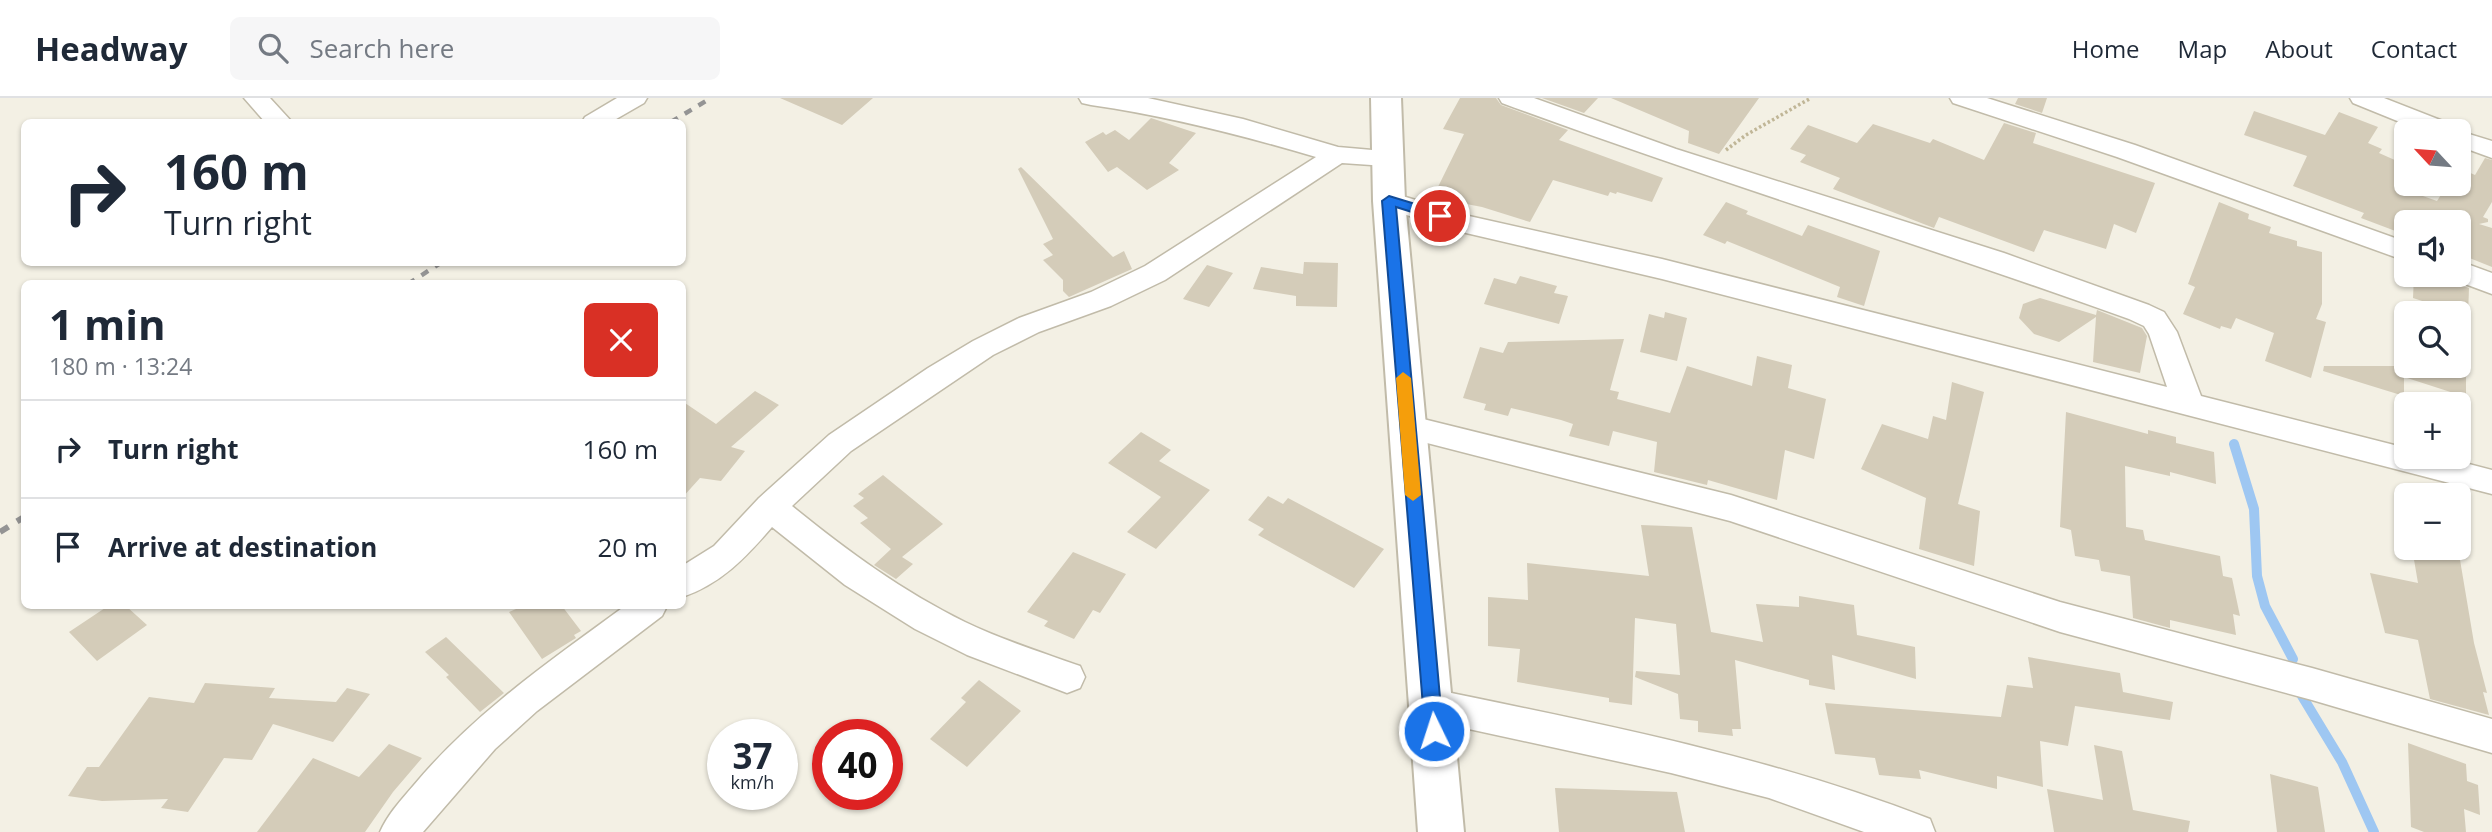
<!DOCTYPE html>
<meta charset="utf-8">
<style>
:root{--surface:#fff;--page:#f6f6f7;--text:#1f2937;--muted:#747a83;--line:#e0e1e3}
body{margin:0;font-family:"Open Sans",sans-serif;background:var(--page);color:var(--text);height:100vh;display:flex;flex-direction:column;font-size:26px;white-space:nowrap}
*{box-sizing:border-box;margin:0}
p{font-size:23px;color:var(--muted)}
.icon{flex:none;width:38px;height:38px;fill:none;stroke:currentColor;stroke-width:2;stroke-linecap:round;stroke-linejoin:round}
.map{position:relative;flex:1;overflow:hidden}
.drawer{position:absolute;left:21px;top:182px;width:665px;height:329px;display:flex;flex-direction:column;background:var(--surface);border-radius:10px;box-shadow:0 2px 5px #0004}
.drawer>*{flex:none}
.banner{position:absolute;left:21px;top:21px;width:665px;height:147px;border-radius:10px;box-shadow:0 2px 5px #0004;background:#fff;color:var(--text);overflow:hidden}
.needle{width:46px;rotate:296deg}
.buttons{position:absolute;left:2394px;top:21px;display:grid;gap:14px}
.buttons a{display:grid;place-items:center;width:77px;height:77px;border-radius:10px;background:var(--surface);box-shadow:0 2px 5px #0004;font-size:35px}
.speed{position:absolute;left:707px;top:621px;display:flex;gap:14px;font-size:35px;font-weight:700;text-align:center}
.speed>*{display:grid;place-content:center;width:91px;height:91px;border-radius:50%;background:var(--surface);box-shadow:0 2px 5px #0004;line-height:1}
.speed small{font-size:18px;font-weight:400}
.speed .limit{border:10px solid #d22;background:#fff;color:#111}
.pin{position:absolute;display:grid;place-items:center;width:60px;height:60px;color:#fff;margin:-30px;border:4px solid #fff;border-radius:50%;box-shadow:0 2px 7px #0007}
.me{position:absolute;width:77px;margin:-38px;rotate:356deg;stroke-linejoin:round;filter:drop-shadow(0 0 5px #0008)}
.turn{display:flex;align-items:center;gap:24px;height:147px;padding:0 28px;font-size:32px}
.turn .icon{width:91px;height:91px;stroke-width:2.5}
.turn b{display:block;font-size:49px;line-height:60px}
.round{display:grid;place-items:center;flex:none;width:74px;height:74px;border-radius:10px;background:var(--page)}
.summary{display:flex;align-items:center;justify-content:space-between;height:119px;padding:0 28px}
h1{font-size:42px;font-weight:700;line-height:52px}
ul{padding:0;list-style:none}
li{display:flex;align-items:center;gap:21px;height:98px;padding:0 28px;border-top:2px solid var(--line)}
li div{flex:1}
li b{display:block;font-size:26px}
li em{font-style:normal}
header{display:flex;align-items:center;gap:42px;box-sizing:border-box;height:98px;padding:0 35px;background:var(--surface);border-bottom:2px solid var(--line)}
header strong{font-size:33px}
nav{display:flex;gap:38px;margin-inline-start:auto;font-size:24px}
.search{width:490px;height:63px;background:var(--page);display:flex;align-items:center;gap:18px;box-sizing:border-box;padding:0 24px;border-radius:10px;color:var(--muted);font-size:26px}
.map>svg:first-child{display:block}
</style>
<header>
<strong>Headway</strong>
<div class="search"><svg class="icon" aria-label="search" viewBox="0 0 24 24"><circle cx="10" cy="10" r="6"/><path d="M15 15l6 6"/></svg>Search here</div>
<nav><a>Home</a><a>Map</a><a>About</a><a>Contact</a></nav>
</header>
<div class="map">
<svg width="2492" height="734" viewBox="0 0 2492 734">
<rect width="100%" height="100%" fill="#f3f0e4"/>
<g fill="none" stroke-linecap="round" stroke-linejoin="round">
<path stroke="#9ec7f2" stroke-width="10" d="M 2234,346 L 2254,411 L 2257,478 L 2265,508 L 2293,561
M 2302,598 L 2342,664 L 2374,734"/>
</g>
<path fill="#d4ccb9" d="M 780,0 L 873,0 L 842,27 Z
M 1460,0 L 1496,0 L 1501,7 L 1568,32 L 1559,42 L 1663,80 L 1652,104 L 1617,94 L 1616,96 L 1610,94 L 1608,98 L 1553,82 L 1530,124 L 1482,109 L 1456,104 L 1458,99 L 1436,93 L 1464,36 L 1443,31 Z
M 1542,0 L 1598,0 L 1584,15 Z
M 1611,0 L 1759,0 L 1719,56 L 1688,45 L 1689,33 Z
M 2018,0 L 2047,0 L 2042,15 L 2015,6 Z
M 2254,13 L 2325,37 L 2339,14 L 2378,29 L 2368,45 L 2382,51 L 2379,55 L 2406,67 L 2406,92 L 2437,103 L 2448,86 L 2459,86 L 2459,70 L 2475,77 L 2485,60 L 2492,62 L 2492,104 L 2483,119 L 2488,121 L 2488,124 L 2479,126 L 2492,130 L 2492,169 L 2462,157 L 2459,161 L 2459,124 L 2406,124 L 2406,137 L 2361,120 L 2364,115 L 2293,88 L 2307,58 L 2244,37 Z
M 1151,20 L 1196,35 L 1169,65 L 1179,72 L 1147,92 L 1117,69 L 1108,74 L 1085,44 L 1103,34 L 1106,37 L 1115,32 L 1129,42 Z
M 2004,25 L 2036,35 L 2033,45 L 2155,85 L 2136,135 L 2114,126 L 2106,151 L 2044,132 L 2034,154 L 1939,119 L 1934,130 L 1833,91 L 1840,80 L 1800,64 L 1806,57 L 1790,51 L 1808,27 L 1857,45 L 1873,26 L 1930,45 L 1933,41 L 1984,62 Z
M 1021,69 L 1113,159 L 1124,153 L 1132,171 L 1069,199 L 1063,193 L 1063,182 L 1043,162 L 1053,157 L 1043,146 L 1053,141 L 1018,71 Z
M 1726,104 L 1748,113 L 1746,116 L 1802,138 L 1808,127 L 1880,153 L 1864,208 L 1837,199 L 1840,189 L 1727,143 L 1725,146 L 1703,137 Z
M 2219,104 L 2249,116 L 2248,121 L 2271,129 L 2269,135 L 2297,143 L 2297,148 L 2322,154 L 2322,206 L 2316,221 L 2326,224 L 2311,280 L 2265,263 L 2274,235 L 2236,220 L 2231,231 L 2221,228 L 2220,231 L 2183,216 L 2195,189 L 2188,186 Z
M 1304,164 L 1338,165 L 1337,209 L 1296,208 L 1296,198 L 1253,191 L 1261,169 L 1303,176 Z
M 1207,167 L 1233,175 L 1209,209 L 1183,201 Z
M 2414,177 L 2444,177 L 2448,182 L 2469,190 L 2468,218 L 2413,200 Z
M 1520,178 L 1557,188 L 1554,195 L 1568,198 L 1559,226 L 1484,206 L 1494,180 L 1516,186 Z
M 2040,200 L 2096,217 L 2097,212 L 2142,230 L 2147,238 L 2140,275 L 2093,264 L 2096,219 L 2059,244 L 2034,236 L 2019,220 L 2023,206 Z
M 1665,214 L 1687,220 L 1677,263 L 1640,254 L 1649,216 L 1664,220 Z
M 1624,241 L 1610,292 L 1619,294 L 1617,301 L 1670,315 L 1687,268 L 1752,288 L 1757,258 L 1792,267 L 1788,290 L 1826,301 L 1814,361 L 1785,352 L 1777,402 L 1708,382 L 1707,387 L 1654,374 L 1657,344 L 1613,333 L 1609,348 L 1569,338 L 1573,326 L 1561,322 L 1511,310 L 1508,318 L 1484,312 L 1486,306 L 1463,300 L 1480,249 L 1503,255 L 1508,244 Z
M 2324,268 L 2461,268 L 2460,273 L 2466,275 L 2466,299 L 2404,279 L 2404,298 L 2323,273 Z
M 1952,284 L 1984,294 L 1958,406 L 1980,413 L 1974,468 L 1919,451 L 1926,400 L 1861,371 L 1882,326 L 1928,341 L 1933,318 L 1946,322 Z
M 755,293 L 779,307 L 731,349 L 745,353 L 721,383 L 700,380 L 682,400 L 682,303 L 716,326 Z
M 2066,314 L 2148,336 L 2148,332 L 2176,339 L 2176,345 L 2214,354 L 2216,386 L 2170,374 L 2170,378 L 2125,368 L 2126,429 L 2143,432 L 2145,442 L 2220,458 L 2223,478 L 2232,480 L 2240,518 L 2233,516 L 2236,537 L 2170,522 L 2170,530 L 2133,520 L 2130,478 L 2101,473 L 2099,462 L 2075,458 L 2071,432 L 2060,429 Z
M 1141,334 L 1171,352 L 1159,363 L 1210,392 L 1156,451 L 1127,434 L 1161,399 L 1108,365 Z
M 883,377 L 943,426 L 902,459 L 913,466 L 896,481 L 874,467 L 891,451 L 860,425 L 868,420 L 853,408 L 864,400 L 858,396 Z
M 1268,398 L 1283,406 L 1288,400 L 1384,451 L 1354,490 L 1258,437 L 1264,431 L 1248,422 Z
M 1641,427 L 1692,429 L 1711,534 L 1763,544 L 1756,506 L 1799,509 L 1799,498 L 1854,507 L 1857,537 L 1915,549 L 1916,581 L 1832,557 L 1835,592 L 1809,587 L 1809,582 L 1735,562 L 1741,631 L 1732,631 L 1733,638 L 1698,634 L 1698,623 L 1680,621 L 1678,596 L 1635,579 L 1636,573 L 1680,577 L 1676,526 L 1635,520 L 1632,607 L 1609,604 L 1609,600 L 1517,584 L 1520,551 L 1488,548 L 1488,499 L 1528,502 L 1527,465 L 1649,478 Z
M 2412,450 L 2458,450 L 2474,545 L 2487,595 L 2483,594 L 2489,617 L 2430,601 L 2418,542 L 2385,535 L 2370,475 L 2418,485 Z
M 1073,454 L 1126,476 L 1100,515 L 1093,512 L 1074,541 L 1044,528 L 1048,523 L 1027,514 Z
M 108,508 L 126,508 L 147,527 L 97,563 L 69,534 Z
M 523,508 L 562,508 L 581,533 L 574,537 L 576,540 L 542,561 L 509,514 Z
M 446,539 L 504,595 L 480,614 L 446,579 L 449,577 L 425,554 Z
M 2028,559 L 2120,575 L 2123,594 L 2173,604 L 2170,622 L 2075,608 L 2068,648 L 2040,643 L 2043,689 L 1997,678 L 1997,691 L 1919,672 L 1921,681 L 1879,677 L 1875,660 L 1835,656 L 1825,605 L 2001,619 L 2007,587 L 2033,590 Z
M 979,582 L 1021,613 L 967,669 L 930,641 L 966,604 L 961,600 Z
M 205,585 L 275,590 L 269,600 L 336,604 L 347,590 L 370,596 L 333,644 L 273,626 L 252,662 L 224,660 L 188,714 L 161,710 L 168,701 L 102,703 L 68,698 L 87,669 L 99,669 L 149,599 L 194,605 Z
M 2408,645 L 2466,666 L 2467,683 L 2478,687 L 2480,717 L 2464,711 L 2466,734 L 2424,734 L 2411,729 Z
M 389,646 L 422,660 L 393,694 L 365,734 L 257,734 L 313,660 L 359,679 Z
M 2094,647 L 2122,653 L 2133,712 L 2190,723 L 2188,734 L 2054,734 L 2047,691 L 2103,702 Z
M 2270,676 L 2318,689 L 2325,734 L 2277,734 Z
M 1555,690 L 1677,694 L 1685,734 L 1559,734 Z"/>
<g fill="none" stroke-linecap="round" stroke-linejoin="round">
<g stroke="#c1bba9" stroke-width="3">
<path id="minor" d="M 244,0 L 270,0 L 292,24 L 265,24 Z
M 617,0 L 647,0 L 644,5 L 611,24 L 582,24 L 585,19 Z
M 1079,0 L 1148,0 L 1243,21 L 1338,49 L 1395,54 L 1399,60 L 1395,66 L 1386,68 L 1342,65 L 1165,182 L 1111,208 L 1039,234 L 993,257 L 851,353 L 792,408 C 846,452 902,493 965,524 C 1002,542 1041,554 1080,568 L 1085,579 L 1080,590 L 1067,595 L 967,557 L 915,531 L 845,487 L 772,429 C 746,459 721,486 682,499 L 682,468 L 714,448 L 759,400 L 829,337 L 928,270 L 973,243 L 1019,220 L 1091,194 L 1145,168 L 1316,59 C 1241,37 1168,18 1091,7 L 1082,5 Z
M 1499,0 L 1534,0 L 1676,51 L 2004,155 L 2149,207 L 2164,214 L 2177,234 L 2201,298 L 2406,350 L 2406,359 L 2442,359 L 2492,372 L 2492,396 L 1662,181 L 1466,135 L 1380,109 L 1376,103 L 1380,97 L 1389,94 L 1469,118 L 1662,161 L 2167,289 L 2149,236 L 2144,228 L 2129,221 C 1921,146 1710,82 1502,5 Z
M 1950,0 L 1987,0 L 2135,47 L 2406,144 L 2406,163 L 2117,59 L 1953,5 Z
M 2350,0 L 2384,0 L 2453,27 L 2456,32 L 2492,43 L 2492,60 L 2459,48 L 2459,33 L 2422,33 L 2353,5 Z
M 2459,163 L 2492,175 L 2492,196 L 2449,180 L 2447,177 L 2459,177 Z
M 1407,317 L 1731,397 L 2060,504 L 2312,570 L 2492,621 L 2492,655 L 2312,602 L 2060,534 L 1730,423 L 1396,337 L 1392,329 L 1396,321 Z
M 625,508 L 667,508 L 662,518 L 537,613 L 495,651 L 423,734 L 380,734 C 388,716 401,702 414,687 C 474,615 550,563 625,508 Z
M 1432,591 C 1601,626 1768,658 1930,721 L 1935,734 L 1864,734 L 1769,700 L 1671,675 L 1432,623 L 1419,618 L 1414,607 L 1419,596 Z"/>
</g>
<g stroke="#c1bba9" stroke-width="4">
<path id="tertiary" d="M 1371,0 L 1401,0 L 1405,103 L 1464,734 L 1418,734 L 1373,103 Z"/>
</g>
<path stroke="#c0b697" stroke-width="3.5" stroke-dasharray="2.5 2.5" stroke-linecap="butt" d="M 1726,52 L 1746,37 L 1811,0"/>
<use href="#minor" fill="#fff" fill-rule="evenodd"/>
<use href="#tertiary" fill="#fff" fill-rule="evenodd"/>
<path stroke="#949494" stroke-width="4.5" stroke-dasharray="8 8" stroke-linecap="butt" d="M 671,24 L 711,0
M 408,186 L 442,164"/>
<path stroke="#949494" stroke-width="6" stroke-dasharray="10 10" stroke-linecap="butt" d="M 0,434 L 24,419"/>
</g>
<path fill="#1a73e8" stroke="#114b97" stroke-width="2" d="M 1389,98 L 1445,115 L 1447,118 L 1440,123 L 1396,109 L 1443,633 L 1440,639 L 1434,641 L 1427,639 L 1425,633 L 1382,103 Z"/>
<path fill="#f59e0b" d="M 1403,274 L 1411,280 L 1421,397 L 1413,403 L 1405,397 L 1396,280 Z"/>
</svg>
<div class="buttons">
<a><svg class="needle" viewBox="-14 -14 28 28"><path d="M0-13l5 13h-10z" fill="#e53935"/><path d="M0 13l5-13h-10z" fill="#747a83"/></svg></a>
<a><svg class="icon" aria-label="sound" viewBox="0 0 24 24"><path d="M4 9h4l5-4v14l-5-4H4zM17 9q2 3 0 6"/></svg></a>
<a><svg class="icon" aria-label="search" viewBox="0 0 24 24"><circle cx="10" cy="10" r="6"/><path d="M15 15l6 6"/></svg></a>
<a>+</a>
<a>−</a>
</div>
<div class="speed"><div>37<small>km/h</small></div><div class="limit">40</div></div>
<div class="pin" style="left:1440px;top:118px;background:#d93025"><svg class="icon" aria-label="arrive" viewBox="0 0 24 24"><path d="M6 21V4h12l-3 4 3 4H6"/></svg></div>
<svg class="me" style="left:1434px;top:633px" viewBox="-20 -20 40 40"><circle r="17" fill="#1a73e8" stroke="#fff" stroke-width="3"/><path d="M0-11L8 9 0 5-8 9z" fill="#fff"/></svg>
<div class="banner">
<div class="turn"><svg class="icon" aria-label="right" viewBox="0 0 24 24"><path d="M7 20v-9h11M14 6l5 5-5 5"/></svg><div><b>160 m</b>Turn right</div></div>
</div>
<section class="drawer">
<div class="summary"><div><h1>1 min</h1><p>180 m · 13:24</p></div><a class="round" style="background:#d93025;color:#fff"><svg class="icon" aria-label="close" viewBox="0 0 24 24"><path d="M6 6l12 12M18 6L6 18"/></svg></a></div>
<ul>
<li><svg class="icon" aria-label="right" viewBox="0 0 24 24"><path d="M7 20v-9h11M14 6l5 5-5 5"/></svg><div><b>Turn right</b></div><em>160 m</em></li>
<li><svg class="icon" aria-label="arrive" viewBox="0 0 24 24"><path d="M6 21V4h12l-3 4 3 4H6"/></svg><div><b>Arrive at destination</b></div><em>20 m</em></li>
</ul>
</section>
</div>
